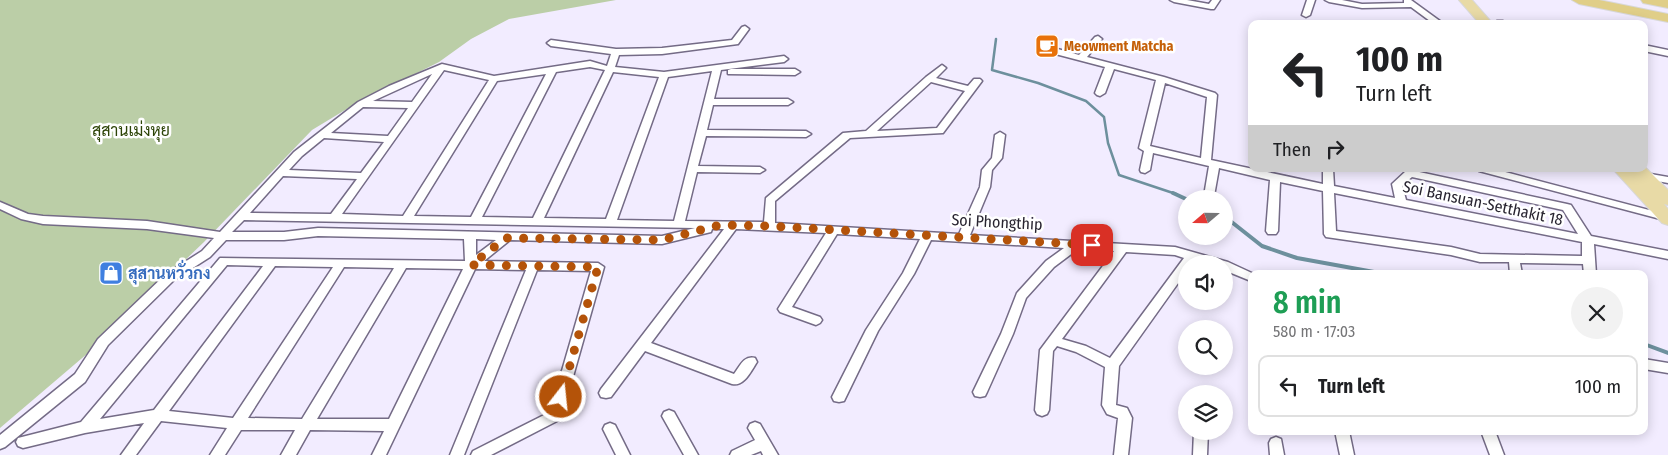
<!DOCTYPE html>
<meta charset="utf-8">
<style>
:root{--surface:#fff;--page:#f2f2f2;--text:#202124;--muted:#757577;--line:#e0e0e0}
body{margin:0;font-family:"Fira Sans Condensed",Sarabun,sans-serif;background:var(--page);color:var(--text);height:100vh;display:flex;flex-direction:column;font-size:19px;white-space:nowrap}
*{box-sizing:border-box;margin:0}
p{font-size:16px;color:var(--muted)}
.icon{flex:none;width:28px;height:28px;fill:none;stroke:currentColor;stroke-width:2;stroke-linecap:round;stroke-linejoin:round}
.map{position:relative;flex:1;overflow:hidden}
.panel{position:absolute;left:1248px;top:270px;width:400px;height:165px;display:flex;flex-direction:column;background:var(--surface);border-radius:10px;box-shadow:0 2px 12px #0003}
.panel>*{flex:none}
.banner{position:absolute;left:1248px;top:20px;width:400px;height:152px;border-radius:10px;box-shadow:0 2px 12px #0003;background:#fff;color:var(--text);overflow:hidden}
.needle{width:32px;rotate:250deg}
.fabs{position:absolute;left:1178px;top:190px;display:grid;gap:10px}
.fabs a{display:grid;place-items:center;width:55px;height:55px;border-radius:50%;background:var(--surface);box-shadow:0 2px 12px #0003;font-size:25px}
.pin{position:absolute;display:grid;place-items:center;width:42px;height:42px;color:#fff;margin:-21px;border-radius:10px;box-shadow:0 2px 8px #0006}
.me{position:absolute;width:55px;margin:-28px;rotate:16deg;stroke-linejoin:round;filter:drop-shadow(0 0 4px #0008)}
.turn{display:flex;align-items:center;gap:18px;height:105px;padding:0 25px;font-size:22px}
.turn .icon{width:65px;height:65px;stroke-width:2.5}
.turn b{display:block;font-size:35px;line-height:42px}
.then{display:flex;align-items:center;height:48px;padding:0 25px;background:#0003;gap:10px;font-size:19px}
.round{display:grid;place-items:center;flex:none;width:52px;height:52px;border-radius:26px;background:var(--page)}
.summary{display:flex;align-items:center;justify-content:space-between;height:85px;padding:0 25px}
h1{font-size:30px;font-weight:600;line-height:38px;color:#1e9e55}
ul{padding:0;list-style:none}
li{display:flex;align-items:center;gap:15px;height:62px;margin:0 10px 8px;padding:0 15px;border:2px solid var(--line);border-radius:10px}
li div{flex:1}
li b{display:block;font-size:19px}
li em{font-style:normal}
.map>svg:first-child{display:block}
</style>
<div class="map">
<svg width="1668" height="455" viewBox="0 0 1668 455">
<rect width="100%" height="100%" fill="#f2ecff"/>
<path fill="#bbcea7" d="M 0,0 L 616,0 L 509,19 L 471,39 L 439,62 L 355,104 L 312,130 L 204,242 L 88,353 L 0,428 Z"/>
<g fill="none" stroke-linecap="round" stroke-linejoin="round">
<path stroke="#6d909d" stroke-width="2.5" d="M 996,39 L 992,70 L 1038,83 L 1086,101 L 1104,117 L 1108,143 L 1119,175 L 1176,194"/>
<path stroke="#6d909d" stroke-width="4" d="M 1173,193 L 1186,199
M 1224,216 L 1262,246 L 1297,258 L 1385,274
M 1644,344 L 1668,353"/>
<g stroke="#746b86" stroke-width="3">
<path id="minor" d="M 1170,0 L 1187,0 L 1209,4 L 1212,0 L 1220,0 L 1214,9 L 1211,9 L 1174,2 Z
M 1307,0 L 1315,0 L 1310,15 L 1306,17 L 1302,15 Z
M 1325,0 L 1342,0 L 1362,4 L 1404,3 L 1404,0 L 1411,0 L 1444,24 L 1434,24 L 1411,7 L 1362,8 L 1329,2 Z
M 1497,21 L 1503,21 L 1506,24 L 1496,24 Z
M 745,26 L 749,29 L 738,44 L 662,54 L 619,55 L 615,67 L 664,72 L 784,56 L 788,59 L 784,62 L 721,70 L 714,99 L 788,99 L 793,102 L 788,105 L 713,105 L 707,130 L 806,131 L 811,134 L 806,137 L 706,136 L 698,166 L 760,167 L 765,170 L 760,173 L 697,172 L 685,221 L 764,222 L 766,198 L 843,133 L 866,131 L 926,77 L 942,65 L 946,68 L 936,78 L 968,86 L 974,79 L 980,79 L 982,81 L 943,133 L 850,138 L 775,201 L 775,223 L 959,234 L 980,187 L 982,170 L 992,158 L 995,135 L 1000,132 L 1005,135 L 1002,158 L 992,170 L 990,187 L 970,235 L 1175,247 L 1228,262 L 1254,274 L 1251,274 L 1251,281 L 1224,270 L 1224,264 L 1205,264 L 1194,260 L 1192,264 L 1186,264 L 1186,272 L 1119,366 L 1116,405 L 1127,408 L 1132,418 L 1128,455 L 1114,455 L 1118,418 L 1107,414 L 1102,405 L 1105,367 L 1076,352 L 1057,346 L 1053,351 L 1049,410 L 1047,414 L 1042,416 L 1037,414 L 1035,410 L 1040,350 L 1114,251 L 1078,249 L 1054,267 L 1026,298 L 1013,334 L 987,392 L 985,396 L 980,397 L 975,396 L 973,392 L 1001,334 L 1017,293 L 1046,261 L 1064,248 L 931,240 L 914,274 L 878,331 L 844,401 L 839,402 L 834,401 L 832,397 L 866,330 L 903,273 L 920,239 L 837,234 L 792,307 L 820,317 L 822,320 L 820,323 L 816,325 L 780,312 L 778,309 L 826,233 L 736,229 L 651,343 L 734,374 C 740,366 744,355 755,358 L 757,362 C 751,371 744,387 732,384 L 645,351 L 611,397 L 606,398 L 601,397 L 599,393 L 601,389 L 724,229 L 712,229 L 711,232 L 662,244 L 510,240 L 484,261 L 598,263 L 604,267 L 561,419 L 491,455 L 471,455 L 473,451 L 550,412 L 591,271 L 537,270 L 464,455 L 450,455 L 526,270 L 475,269 L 386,455 L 372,455 L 384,431 L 310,430 L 296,455 L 281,455 L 295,430 L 241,430 L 225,455 L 210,455 L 227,428 L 161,421 L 136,455 L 121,455 L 144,423 L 85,433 L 23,448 L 18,446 L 16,442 L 18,438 L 81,422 L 220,258 L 465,261 L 464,239 L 318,236 L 284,240 L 226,240 L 210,257 L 174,280 L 108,345 L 85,382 L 5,447 L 0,449 L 0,435 L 75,374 L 98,339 L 166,274 L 202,251 L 214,238 L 147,229 L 43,224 L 21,219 L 0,209 L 0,202 L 28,214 L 43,216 L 147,221 L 220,232 L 294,152 L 358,102 L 389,86 L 442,64 L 494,76 L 590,61 L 607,66 L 611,54 L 551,46 L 547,43 L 551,40 L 616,49 L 662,48 L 732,40 L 742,27 ZM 590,67 L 605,70 L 533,218 L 482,217 L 556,72 ZM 444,70 L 489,80 L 403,216 L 342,214 ZM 712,71 L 674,221 L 617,220 L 668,77 ZM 613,72 L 659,77 L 606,219 L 544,218 ZM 432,74 L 412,102 L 373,101 ZM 546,74 L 471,217 L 414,216 L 497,81 ZM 931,82 L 965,91 L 937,128 L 877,131 ZM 363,107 L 408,108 L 388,136 L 331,133 ZM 324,138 L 384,142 L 361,173 L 289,170 L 302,156 ZM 283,176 L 357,179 L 331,214 L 250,213 ZM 244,220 L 695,228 L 662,236 L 318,228 L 284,232 L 232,232 ZM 476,239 L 496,240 L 476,255 ZM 1126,252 L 1175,255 L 1184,258 L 1110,358 L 1086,346 L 1062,339 ZM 227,265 L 263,266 L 154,410 L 100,419 ZM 275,266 L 333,267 L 233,418 L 169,411 ZM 344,267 L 394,268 L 302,419 L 248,418 ZM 406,268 L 463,269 L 389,419 L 317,419 Z
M 1098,36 L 1102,39 L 1087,57 L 1164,77 L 1215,93 L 1217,95 L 1211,160 L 1323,184 L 1323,169 L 1333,169 L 1334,186 L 1395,198 L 1392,184 L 1406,171 L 1410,170 L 1567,204 L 1571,205 L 1591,236 L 1668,251 L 1668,259 L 1594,244 L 1596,274 L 1584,274 L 1583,264 L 1520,263 L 1522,274 L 1510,274 L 1509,262 L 1480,262 L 1451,255 L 1326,237 L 1324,234 L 1323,191 L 1280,182 L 1278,231 L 1276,234 L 1268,234 L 1266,231 L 1270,180 L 1219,168 L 1214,196 L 1213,198 L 1207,199 L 1204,196 L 1209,166 L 1153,153 L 1150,170 L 1145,173 L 1141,172 L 1140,170 L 1144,151 L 1139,148 L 1156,80 L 1114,69 L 1105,93 L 1100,96 L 1097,95 L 1095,93 L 1105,67 L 1044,51 L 1043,49 L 1047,46 L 1079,55 L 1095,37 ZM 1165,83 L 1207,97 L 1201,158 L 1150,146 ZM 1412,177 L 1563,210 L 1578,234 L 1406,200 L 1402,185 ZM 1334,193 L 1582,242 L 1582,256 L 1480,254 L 1451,247 L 1336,231 Z
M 1644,45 L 1668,50 L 1668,56 L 1644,51 Z
M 731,69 L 795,69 L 800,72 L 795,75 L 728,74 L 728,70 Z
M 1478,169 L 1494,169 L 1668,215 L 1668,221 L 1479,171 Z
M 1645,173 L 1668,177 L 1668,183 L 1641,178 L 1640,176 L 1641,174 Z
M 1644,359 L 1668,363 L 1668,373 L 1644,369 Z
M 669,410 L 674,412 L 698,455 L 684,455 L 662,416 L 664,412 Z
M 755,422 L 760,424 L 778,455 L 763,455 L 761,451 L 751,455 L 730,455 L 732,451 L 755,440 L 748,428 L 750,424 Z
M 610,423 L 615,425 L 630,455 L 616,455 L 603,429 L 605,425 Z
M 1194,431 L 1208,431 L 1207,455 L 1193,455 Z
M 1335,431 L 1349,431 L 1354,455 L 1340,455 Z
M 1481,431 L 1495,431 L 1504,455 L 1490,455 Z
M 1276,437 L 1281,439 L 1284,455 L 1270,455 L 1269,443 L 1271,439 Z"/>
</g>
<g stroke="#d8d8da" stroke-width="2">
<path id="primary" d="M 1459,0 L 1472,0 L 1493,24 L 1480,24 Z
M 1644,166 L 1668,190 L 1668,205 L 1664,204 L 1668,209 L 1668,225 L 1662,223 L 1613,169 L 1644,169 Z"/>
</g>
<g stroke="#d8d8da" stroke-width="2">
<path id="trunk" d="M 1572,0 L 1599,0 L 1668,14 L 1668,22 L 1579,4 Z
M 1641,0 L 1668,0 L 1668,8 L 1643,3 Z"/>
</g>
<use href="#minor" fill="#fff" fill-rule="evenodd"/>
<use href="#primary" fill="#e8daa6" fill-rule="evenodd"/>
<use href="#trunk" fill="#e0ce88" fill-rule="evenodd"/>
</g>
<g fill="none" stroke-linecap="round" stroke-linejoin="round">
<path stroke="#b45309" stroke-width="9" stroke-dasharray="0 16.2" d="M 561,397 L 598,267 L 471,265 L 506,238 L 662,240 L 720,225 L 769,226 L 1092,245"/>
</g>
<defs>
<g id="cafe-square" transform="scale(1.25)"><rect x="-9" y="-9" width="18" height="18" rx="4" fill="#e8710a" stroke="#fff"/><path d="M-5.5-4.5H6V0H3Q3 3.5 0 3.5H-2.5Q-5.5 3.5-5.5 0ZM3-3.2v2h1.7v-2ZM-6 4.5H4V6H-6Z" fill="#fff"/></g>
<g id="shop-square" transform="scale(1.25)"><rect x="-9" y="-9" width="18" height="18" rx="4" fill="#3f7fe0" stroke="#fff"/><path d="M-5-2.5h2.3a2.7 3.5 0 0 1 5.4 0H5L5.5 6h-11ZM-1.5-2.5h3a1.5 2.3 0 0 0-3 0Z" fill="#fff"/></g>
</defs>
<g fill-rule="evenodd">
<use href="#cafe-square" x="1047" y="46"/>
<use href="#shop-square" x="111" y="273"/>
</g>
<g text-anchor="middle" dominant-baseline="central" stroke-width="5" stroke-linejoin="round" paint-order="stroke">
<g font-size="14" font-weight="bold" fill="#c56008" stroke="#fff" text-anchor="start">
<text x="1064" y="46">Meowment Matcha</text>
</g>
<g font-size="16" fill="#2d4407" stroke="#fff">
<text x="131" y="130">สุสานเม่งหุย</text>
</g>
<g font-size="16" fill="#282430" stroke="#fff">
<text transform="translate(1483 203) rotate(12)">Soi Bansuan-Setthakit 18</text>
<text transform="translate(997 222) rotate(3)">Soi Phongthip</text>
</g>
<g font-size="16" font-weight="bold" fill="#366cbe" stroke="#fff" text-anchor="start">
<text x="128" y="273">สุสานหวั่วกง</text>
</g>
</g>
</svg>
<div class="fabs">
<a><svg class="needle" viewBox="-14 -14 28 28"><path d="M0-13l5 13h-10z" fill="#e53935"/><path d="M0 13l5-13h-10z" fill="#757577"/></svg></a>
<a><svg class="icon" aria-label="sound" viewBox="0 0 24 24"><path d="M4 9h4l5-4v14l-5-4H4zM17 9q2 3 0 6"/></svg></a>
<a><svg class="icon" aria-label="search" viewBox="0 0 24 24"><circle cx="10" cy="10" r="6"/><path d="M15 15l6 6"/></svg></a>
<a><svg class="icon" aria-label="layers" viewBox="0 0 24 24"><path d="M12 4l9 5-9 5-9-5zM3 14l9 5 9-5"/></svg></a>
</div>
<div class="pin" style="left:1092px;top:245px;background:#d93025"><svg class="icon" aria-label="arrive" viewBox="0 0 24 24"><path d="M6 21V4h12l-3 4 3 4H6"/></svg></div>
<svg class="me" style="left:561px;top:397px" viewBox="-20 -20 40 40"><circle r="17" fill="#b45309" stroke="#fff" stroke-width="3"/><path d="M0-11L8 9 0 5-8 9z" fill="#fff"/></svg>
<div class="banner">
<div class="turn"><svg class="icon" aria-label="left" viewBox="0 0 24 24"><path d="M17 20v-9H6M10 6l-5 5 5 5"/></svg><div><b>100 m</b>Turn left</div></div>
<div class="then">Then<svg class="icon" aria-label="right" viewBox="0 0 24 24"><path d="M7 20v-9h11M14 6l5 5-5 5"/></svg></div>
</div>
<section class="panel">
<div class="summary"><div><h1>8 min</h1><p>580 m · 17:03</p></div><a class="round"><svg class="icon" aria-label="close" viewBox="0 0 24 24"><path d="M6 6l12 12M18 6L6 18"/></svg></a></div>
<ul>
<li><svg class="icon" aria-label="left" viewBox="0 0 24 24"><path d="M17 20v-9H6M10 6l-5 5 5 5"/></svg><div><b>Turn left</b></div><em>100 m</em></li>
</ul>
</section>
</div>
